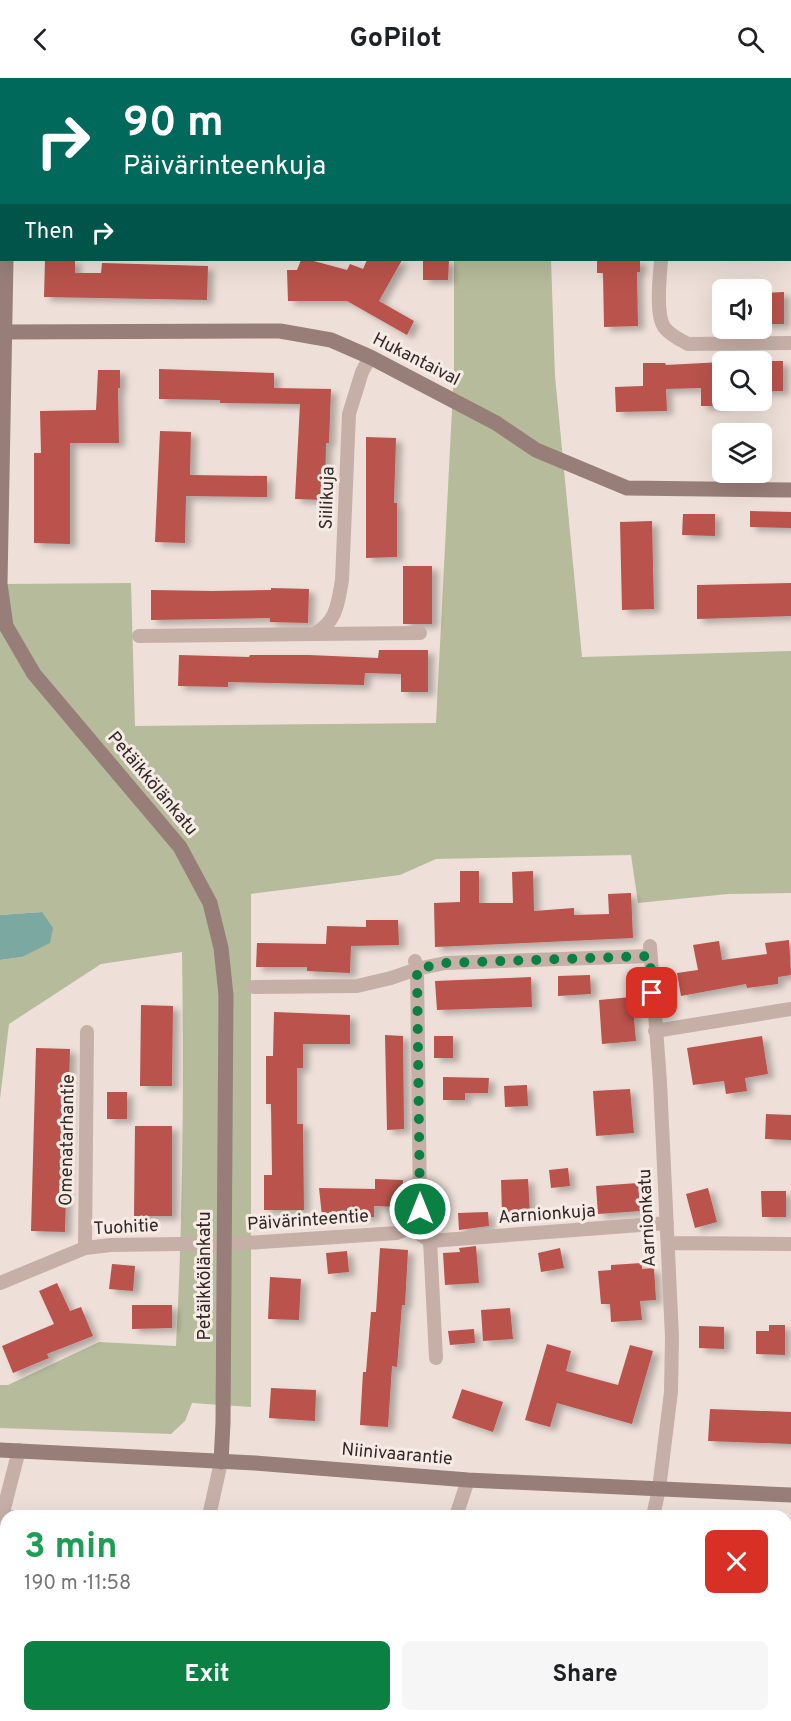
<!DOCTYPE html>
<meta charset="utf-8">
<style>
:root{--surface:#fff;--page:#f6f6f6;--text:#202124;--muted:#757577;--accent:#0b8043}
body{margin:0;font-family:Overpass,sans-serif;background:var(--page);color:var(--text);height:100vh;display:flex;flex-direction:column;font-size:22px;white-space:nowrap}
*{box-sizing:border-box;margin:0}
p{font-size:20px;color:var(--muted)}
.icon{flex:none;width:33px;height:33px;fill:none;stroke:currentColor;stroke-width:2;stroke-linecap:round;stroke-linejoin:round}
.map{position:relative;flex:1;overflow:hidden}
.panel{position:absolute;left:0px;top:1432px;width:792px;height:212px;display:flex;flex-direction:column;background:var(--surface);border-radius:18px 18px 0 0;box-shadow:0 6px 24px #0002}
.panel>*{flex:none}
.guide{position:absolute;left:0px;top:0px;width:792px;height:183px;box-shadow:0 6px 24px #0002;background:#00695c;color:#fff;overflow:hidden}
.tools{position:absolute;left:712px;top:201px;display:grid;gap:12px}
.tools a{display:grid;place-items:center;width:60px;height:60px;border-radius:9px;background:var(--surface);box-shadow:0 6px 24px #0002;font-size:30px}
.pin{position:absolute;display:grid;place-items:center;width:51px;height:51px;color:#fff;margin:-26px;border-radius:12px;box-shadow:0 3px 9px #0006}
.me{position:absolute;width:66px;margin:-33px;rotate:0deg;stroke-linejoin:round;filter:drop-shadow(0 0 4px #0008)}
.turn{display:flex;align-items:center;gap:21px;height:126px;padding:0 24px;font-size:27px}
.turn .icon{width:78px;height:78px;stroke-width:2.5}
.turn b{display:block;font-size:42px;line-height:51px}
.then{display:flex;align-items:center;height:57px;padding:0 24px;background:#0003;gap:12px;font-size:22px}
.round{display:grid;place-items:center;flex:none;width:63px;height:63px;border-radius:9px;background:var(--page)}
.headline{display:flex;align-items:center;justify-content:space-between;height:102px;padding:0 24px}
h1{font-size:36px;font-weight:700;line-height:45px;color:#1e9e55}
.button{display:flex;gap:12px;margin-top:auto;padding:12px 24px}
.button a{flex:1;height:69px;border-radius:9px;background:var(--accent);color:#fff;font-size:24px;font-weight:700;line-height:69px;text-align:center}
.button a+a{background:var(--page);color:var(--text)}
header{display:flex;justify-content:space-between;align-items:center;height:78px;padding:0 24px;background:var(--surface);font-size:27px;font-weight:700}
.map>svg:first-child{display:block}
</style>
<header><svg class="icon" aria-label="back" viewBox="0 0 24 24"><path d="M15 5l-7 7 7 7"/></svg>GoPilot<svg class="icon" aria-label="search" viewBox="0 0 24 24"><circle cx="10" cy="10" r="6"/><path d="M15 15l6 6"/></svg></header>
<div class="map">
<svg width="791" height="1643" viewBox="0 0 791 1643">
<defs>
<filter id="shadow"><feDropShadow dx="6" dy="4" stdDeviation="3" flood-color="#0004"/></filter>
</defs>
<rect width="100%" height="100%" fill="#eee0d9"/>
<path fill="#b6bb9b" d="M 454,182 L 551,182 L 555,298 L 582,579 L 791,573 L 791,815 L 728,816 L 638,825 L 631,777 L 436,781 L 400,797 L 251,816 L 251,1329 L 192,1325 L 185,1343 L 171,1356 L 0,1350 L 0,1307 L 8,1307 L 99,1264 L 176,1268 C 183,1137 184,1006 182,874 L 101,886 L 9,946 L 0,1021 L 0,882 L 22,879 L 42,834 L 0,837 L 0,510 L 3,506 L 131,505 L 135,648 L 436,645 L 454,292 Z
M 786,1448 L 791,1448 L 791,1622 L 786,1621 Z"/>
<path fill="#7ba8a1" d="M 42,834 L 53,850 L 50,865 L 22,879 L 0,882 L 0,837 Z"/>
<path fill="#b9524c" filter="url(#shadow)" d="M 45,182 L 75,182 L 75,195 L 101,195 L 102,185 L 208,188 L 207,222 L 44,219 Z
M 301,182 L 310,182 L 347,192 L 350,186 L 363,191 L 367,182 L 402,182 L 379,223 L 414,243 L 407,257 L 347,223 L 288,223 L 287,192 L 297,192 Z
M 423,182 L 449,182 L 448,202 L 423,202 Z
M 597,182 L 640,182 L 640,194 L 637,194 L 638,248 L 604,249 L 603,195 L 597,195 Z
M 784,214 L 784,246 L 762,246 L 762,215 Z
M 762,283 L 783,283 L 783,313 L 762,313 Z
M 723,284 L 723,328 L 701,328 L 701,310 L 666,311 L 667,333 L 616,334 L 615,309 L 643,308 L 643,285 L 665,285 L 666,287 Z
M 159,291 L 274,295 L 274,310 L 331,311 L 329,365 L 326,365 L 325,422 L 295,421 L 300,326 L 220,325 L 220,322 L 159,321 Z
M 98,292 L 120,292 L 120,310 L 118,310 L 119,365 L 70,365 L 70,466 L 34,465 L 34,375 L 41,375 L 40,333 L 96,332 Z
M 160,353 L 191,354 L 190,397 L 267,398 L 267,419 L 186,418 L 185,465 L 155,464 Z
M 366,359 L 396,360 L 394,425 L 397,425 L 397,479 L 366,480 Z
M 750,433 L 791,434 L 791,450 L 750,449 Z
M 683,436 L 715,436 L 715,458 L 682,457 Z
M 652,443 L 654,531 L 622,532 L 620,444 Z
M 403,488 L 432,488 L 432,546 L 403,546 Z
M 791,505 L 791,538 L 697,541 L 697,507 Z
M 271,510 L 309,511 L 308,545 L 270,544 L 270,540 L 151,542 L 151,512 L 212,513 L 271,512 Z
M 379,572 L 428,572 L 428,614 L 401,614 L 401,596 L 365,595 L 364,607 L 228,604 L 228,609 L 178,608 L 179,577 L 249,579 L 250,577 L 309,577 L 378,580 Z
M 460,793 L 479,793 L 479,825 L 513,825 L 512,794 L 533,793 L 534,833 L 574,830 L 574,837 L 609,836 L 608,816 L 631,815 L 633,860 L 435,869 L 434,825 L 460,824 Z
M 366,842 L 398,842 L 399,867 L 351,868 L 350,895 L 307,893 L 307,889 L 256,889 L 257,865 L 326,866 L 327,848 L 366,849 Z
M 789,862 L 791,897 L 778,899 L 778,906 L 747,910 L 746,906 L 681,918 L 677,895 L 698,892 L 693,867 L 719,863 L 722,882 L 767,876 L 765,865 Z
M 590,897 L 591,916 L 558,918 L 558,898 Z
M 531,899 L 532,929 L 437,932 L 435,903 Z
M 632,919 L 636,963 L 602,966 L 599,922 Z
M 141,927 L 173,928 L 172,1008 L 140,1008 Z
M 274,934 L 350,937 L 350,966 L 303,966 L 303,990 L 297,990 L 297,1046 L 303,1046 L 304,1132 L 264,1132 L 264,1097 L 272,1097 L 271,1026 L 266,1026 L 266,978 L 273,978 Z
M 385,957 L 403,958 L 404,1051 L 387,1052 Z
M 434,958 L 453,958 L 453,980 L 434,980 Z
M 762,958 L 768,996 L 745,1000 L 747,1013 L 726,1016 L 724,1003 L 693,1007 L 687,970 Z
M 36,970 L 70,971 L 65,1154 L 31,1153 Z
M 443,999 L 489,1000 L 488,1015 L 465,1015 L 465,1022 L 443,1022 Z
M 527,1007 L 528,1028 L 505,1029 L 504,1008 Z
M 630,1011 L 634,1055 L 596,1058 L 593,1013 Z
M 107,1014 L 127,1014 L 127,1041 L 107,1041 Z
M 766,1036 L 791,1037 L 791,1062 L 765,1061 Z
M 135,1048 L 172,1048 L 172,1138 L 134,1138 Z
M 568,1090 L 570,1108 L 551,1110 L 549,1092 Z
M 375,1101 L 403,1102 L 402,1129 L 374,1128 L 374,1139 L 322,1138 L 319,1110 L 375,1111 Z
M 528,1101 L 530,1135 L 502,1136 L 501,1102 Z
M 638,1105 L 640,1133 L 598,1136 L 596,1108 Z
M 708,1110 L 717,1144 L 695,1150 L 686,1116 Z
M 761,1113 L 786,1113 L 786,1139 L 762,1139 Z
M 488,1134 L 489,1148 L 459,1152 L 458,1135 Z
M 476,1168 L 479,1205 L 445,1207 L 443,1175 L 460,1174 L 459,1170 Z
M 380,1170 L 408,1172 L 405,1227 L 402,1227 L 397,1289 L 392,1288 L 388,1349 L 360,1347 L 363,1294 L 366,1294 L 371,1234 L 376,1234 Z
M 560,1170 L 564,1190 L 541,1194 L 538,1175 Z
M 347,1173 L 349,1194 L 328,1196 L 326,1175 Z
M 642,1185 L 642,1191 L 654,1190 L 656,1222 L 640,1223 L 642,1242 L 611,1244 L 610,1226 L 601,1226 L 598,1193 L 611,1192 L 611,1187 Z
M 112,1186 L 135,1188 L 133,1213 L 109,1211 Z
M 270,1199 L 301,1201 L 299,1242 L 268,1241 Z
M 57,1205 L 70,1233 L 81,1229 L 93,1258 L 47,1276 L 49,1280 L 13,1295 L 2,1268 L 54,1246 L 39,1213 Z
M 132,1227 L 172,1227 L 172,1250 L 132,1251 Z
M 510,1230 L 513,1261 L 483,1263 L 481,1232 Z
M 769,1247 L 785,1247 L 785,1277 L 756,1276 L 756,1253 L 769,1253 Z
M 699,1248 L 724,1249 L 724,1271 L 699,1270 Z
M 474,1251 L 475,1265 L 450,1267 L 448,1253 Z
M 547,1266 L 571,1273 L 566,1293 L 618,1307 L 630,1267 L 653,1273 L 632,1346 L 557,1325 L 550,1349 L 525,1342 Z
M 271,1310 L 316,1312 L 315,1343 L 269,1340 Z
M 462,1311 L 503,1324 L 493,1354 L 452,1340 Z
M 710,1331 L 791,1334 L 791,1366 L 708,1363 Z"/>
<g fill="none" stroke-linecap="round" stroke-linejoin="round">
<path stroke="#c5afa7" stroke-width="7" d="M 346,0 L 346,2
M 3,1434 L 25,1438
M 641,1643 L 642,1638"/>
<path stroke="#c5afa7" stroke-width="14" d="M 790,83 L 791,83
M 661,182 C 660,198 655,235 664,249 C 669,256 680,262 688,266 L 791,265
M 316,556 L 420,555
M 139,558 L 314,556 C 337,544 338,525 342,502 L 349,336 L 362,294 L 370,279
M 650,868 L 660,1004 L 672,1259 L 671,1314 L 659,1411 L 653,1438
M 254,909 L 357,908 L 391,900 L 417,891 L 445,885 L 650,878
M 655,953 L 791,931
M 411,1150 L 430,1163 L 436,1280
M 430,1163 L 667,1145
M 668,1165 L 791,1166
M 85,1170 L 87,954
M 0,1205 L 85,1170 L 111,1167 L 245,1165 L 397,1155 L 411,1150 L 420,1131 L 417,891 L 415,883
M 209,1438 L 221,1384
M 456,1438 L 468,1402
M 0,1446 L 19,1372
M 786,1545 L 791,1546
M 159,1643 L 160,1638
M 386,1643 L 388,1638
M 579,1643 L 580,1638"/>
<path stroke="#987e78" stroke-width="15" d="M 25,2 L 25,0
M 6,182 L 0,506 L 6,548 L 34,596 L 180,769 L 210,825 L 221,870 L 226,917 L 223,1345 L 221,1384
M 5,254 L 280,253 L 331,262 L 370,279 L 496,345 L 536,372 L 627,410 L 791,412
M 0,1372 L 255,1385 L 468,1402 L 791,1417"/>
</g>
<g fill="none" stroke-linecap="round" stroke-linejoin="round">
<path stroke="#0b8043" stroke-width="10" stroke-dasharray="0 18" d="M 420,1131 L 417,891 L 445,885 L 650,878 L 652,915"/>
</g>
<g text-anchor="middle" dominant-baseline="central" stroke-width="6" stroke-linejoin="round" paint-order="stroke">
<g font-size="18" fill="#322826" stroke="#f6ebe5">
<text transform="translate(416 282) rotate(27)">Hukantaival</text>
<text transform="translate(328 420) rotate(-88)">Siilikuja</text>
<text transform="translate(152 706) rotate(50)">Petäikkölänkatu</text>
<text transform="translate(68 1062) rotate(-89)">Omenatarhantie</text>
<text transform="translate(547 1137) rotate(-4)">Aarnionkuja</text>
<text transform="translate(648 1140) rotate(-93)">Aarnionkatu</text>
<text transform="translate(308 1143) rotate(-4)">Päivärinteentie</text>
<text transform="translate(126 1150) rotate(-3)">Tuohitie</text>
<text transform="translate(205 1198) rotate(-90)">Petäikkölänkatu</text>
<text transform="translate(397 1377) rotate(5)">Niinivaarantie</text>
</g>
</g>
</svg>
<div class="tools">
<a><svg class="icon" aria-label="sound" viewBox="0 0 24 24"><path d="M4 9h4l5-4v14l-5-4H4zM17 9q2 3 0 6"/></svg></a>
<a><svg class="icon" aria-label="search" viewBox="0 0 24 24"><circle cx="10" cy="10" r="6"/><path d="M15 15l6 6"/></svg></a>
<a><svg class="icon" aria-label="layers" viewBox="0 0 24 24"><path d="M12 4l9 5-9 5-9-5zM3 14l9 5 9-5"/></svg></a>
</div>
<div class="pin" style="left:652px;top:915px;background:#d93025"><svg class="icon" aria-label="arrive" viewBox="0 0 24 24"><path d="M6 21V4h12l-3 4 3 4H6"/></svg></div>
<svg class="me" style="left:420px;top:1131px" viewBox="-20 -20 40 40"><circle r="17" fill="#0b8043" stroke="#fff" stroke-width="3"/><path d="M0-11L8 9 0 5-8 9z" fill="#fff"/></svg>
<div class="guide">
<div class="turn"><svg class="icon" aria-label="right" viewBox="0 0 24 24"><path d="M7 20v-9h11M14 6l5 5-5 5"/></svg><div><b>90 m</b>Päivärinteenkuja</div></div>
<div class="then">Then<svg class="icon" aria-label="right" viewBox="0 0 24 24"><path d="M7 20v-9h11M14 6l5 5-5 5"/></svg></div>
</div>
<section class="panel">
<div class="headline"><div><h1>3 min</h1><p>190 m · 11:58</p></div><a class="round" style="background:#d93025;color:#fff"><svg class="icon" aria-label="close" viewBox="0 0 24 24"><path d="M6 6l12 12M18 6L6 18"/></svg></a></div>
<div class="button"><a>Exit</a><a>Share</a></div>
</section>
</div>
